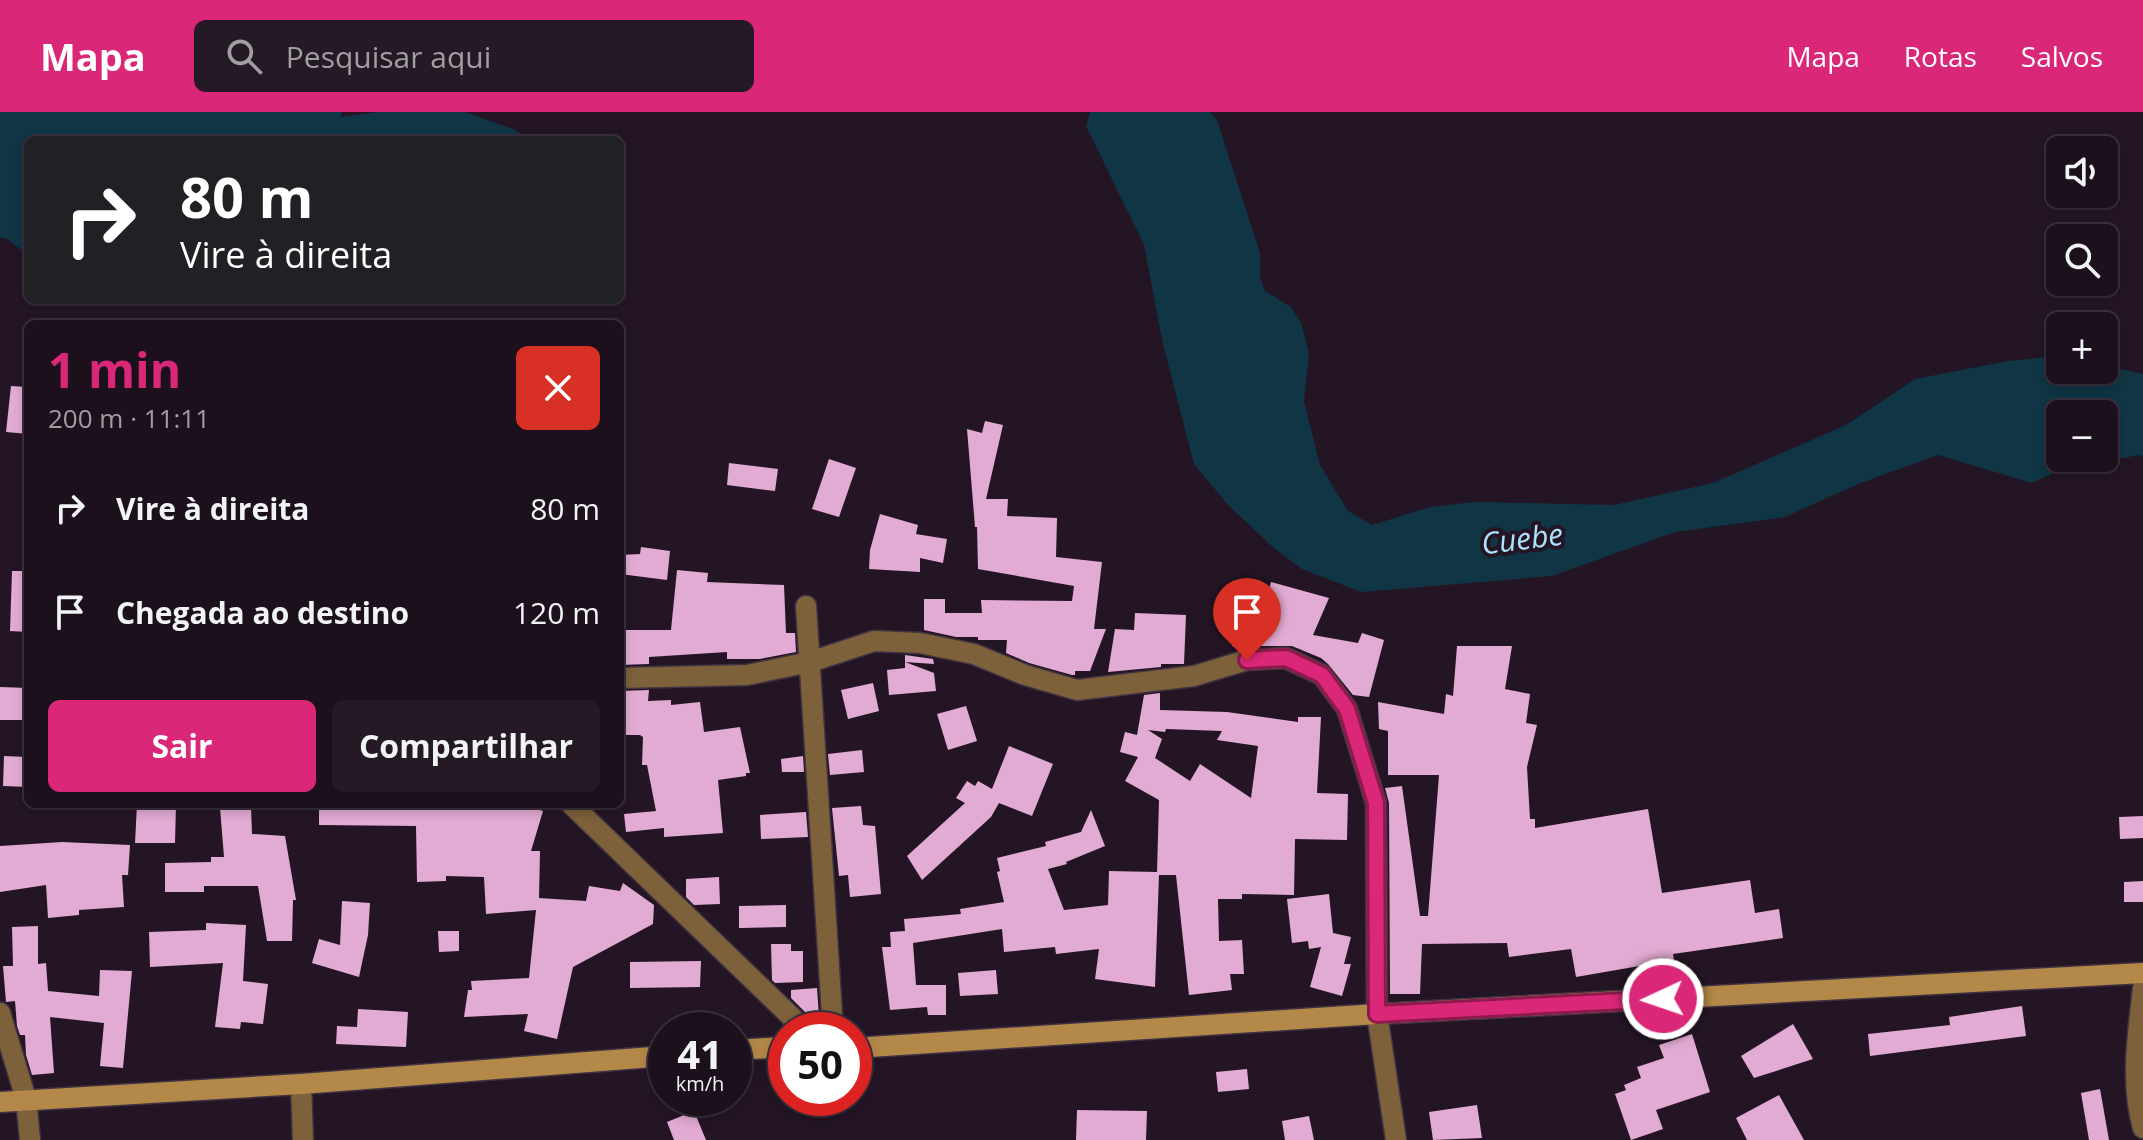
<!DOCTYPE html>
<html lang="pt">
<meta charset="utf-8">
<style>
:root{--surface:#1b101c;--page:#241925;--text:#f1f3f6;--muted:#a09da3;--line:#39303b;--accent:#db2777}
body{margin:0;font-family:"Open Sans",sans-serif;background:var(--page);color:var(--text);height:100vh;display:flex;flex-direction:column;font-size:30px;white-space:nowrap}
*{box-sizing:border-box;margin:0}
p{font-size:26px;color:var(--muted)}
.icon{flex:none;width:44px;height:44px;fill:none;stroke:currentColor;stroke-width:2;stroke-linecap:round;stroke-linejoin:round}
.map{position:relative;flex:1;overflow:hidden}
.sheet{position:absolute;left:24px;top:208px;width:600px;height:488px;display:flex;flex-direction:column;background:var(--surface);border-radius:12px;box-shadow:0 4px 12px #0003,0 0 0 2px var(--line)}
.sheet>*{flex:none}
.banner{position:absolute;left:24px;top:24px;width:600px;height:168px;border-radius:12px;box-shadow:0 4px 12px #0003,0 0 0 2px var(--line);background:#202124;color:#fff;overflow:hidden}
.buttons{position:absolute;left:2046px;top:24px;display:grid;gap:16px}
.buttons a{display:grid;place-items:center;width:72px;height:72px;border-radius:12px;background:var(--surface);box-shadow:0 4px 12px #0003,0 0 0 2px var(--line);font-size:40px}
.speed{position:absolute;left:648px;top:900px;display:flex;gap:16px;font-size:40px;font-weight:700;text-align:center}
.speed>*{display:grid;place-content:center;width:104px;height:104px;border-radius:50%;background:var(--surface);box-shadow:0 4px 12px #0003,0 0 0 2px var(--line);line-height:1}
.speed small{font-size:20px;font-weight:400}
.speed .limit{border:12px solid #d22;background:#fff;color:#111}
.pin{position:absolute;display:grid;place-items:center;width:68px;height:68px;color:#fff;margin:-82px -34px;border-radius:50% 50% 50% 0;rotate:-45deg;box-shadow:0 0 8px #0007}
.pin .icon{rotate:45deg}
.me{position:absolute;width:88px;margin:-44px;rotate:267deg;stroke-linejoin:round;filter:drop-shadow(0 0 6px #0008)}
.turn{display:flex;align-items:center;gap:28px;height:168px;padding:0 24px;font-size:36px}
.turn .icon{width:104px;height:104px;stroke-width:2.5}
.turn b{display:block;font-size:56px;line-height:68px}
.round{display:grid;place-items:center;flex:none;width:84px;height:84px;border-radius:12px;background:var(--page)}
.summary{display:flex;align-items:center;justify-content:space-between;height:136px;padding:0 24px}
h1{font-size:48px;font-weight:700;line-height:60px;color:var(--accent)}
.primary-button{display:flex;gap:16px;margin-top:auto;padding:16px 24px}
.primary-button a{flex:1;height:92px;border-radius:12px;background:var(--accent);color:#fff;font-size:32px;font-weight:700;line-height:92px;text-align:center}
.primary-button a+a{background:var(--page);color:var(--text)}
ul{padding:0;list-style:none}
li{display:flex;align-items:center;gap:24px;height:104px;padding:0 24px}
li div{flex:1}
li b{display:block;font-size:30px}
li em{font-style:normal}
header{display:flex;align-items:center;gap:48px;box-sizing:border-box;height:112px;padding:0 40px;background:var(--accent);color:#fff}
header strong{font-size:38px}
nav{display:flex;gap:44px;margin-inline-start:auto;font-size:28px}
.search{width:560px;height:72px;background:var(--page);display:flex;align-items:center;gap:20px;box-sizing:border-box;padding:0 28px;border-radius:12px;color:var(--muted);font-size:30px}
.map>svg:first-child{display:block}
</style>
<header>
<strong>Mapa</strong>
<div class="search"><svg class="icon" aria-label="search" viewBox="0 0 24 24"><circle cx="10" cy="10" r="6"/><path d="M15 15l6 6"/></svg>Pesquisar aqui</div>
<nav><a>Mapa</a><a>Rotas</a><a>Salvos</a></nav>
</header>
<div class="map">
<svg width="2143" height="1028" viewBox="0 0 2143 1028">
<rect width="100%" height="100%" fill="#241525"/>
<path fill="#103545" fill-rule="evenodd" d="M 0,0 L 342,0 L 340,5 L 377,0 L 465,0 L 513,17 L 529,28 L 364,26 L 361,28 L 28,28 L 28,143 L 7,127 L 0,125 Z
M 1090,0 L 1210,0 L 1217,8 L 1260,141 L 1260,166 L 1265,179 L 1291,195 L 1301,211 L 1309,241 L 1304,289 L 1320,353 L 1348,399 L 1372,413 L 1430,395 L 1474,390 L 1614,393 L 1713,371 L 1846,313 L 1915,267 L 2008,249 L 2058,244 L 2060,245 L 2060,258 L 2104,258 L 2104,253 L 2143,262 L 2143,345 L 2139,343 L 2060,358 L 2032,371 L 1938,343 L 1858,372 L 1785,405 L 1675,420 L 1552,464 L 1361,480 L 1302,457 L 1275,437 L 1228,393 L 1194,352 L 1163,232 L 1144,133 L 1086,14 ZM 2060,302 L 2104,302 L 2104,346 L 2060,346 Z"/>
<path fill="#e2abd3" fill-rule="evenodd" d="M 11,274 L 28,275 L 28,322 L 6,320 Z
M 985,309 L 1003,313 L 986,387 L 1008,387 L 1007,404 L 1057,406 L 1056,445 L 1102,450 L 1094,517 L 1106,517 L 1090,559 L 1075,559 L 1075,563 L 1072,563 L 1029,551 L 1006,541 L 1007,528 L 978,528 L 978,525 L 956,525 L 924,518 L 924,487 L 945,487 L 945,501 L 982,501 L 981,488 L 1072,489 L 1074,474 L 978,457 L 977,415 L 975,415 L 967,317 L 982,321 Z
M 829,347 L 856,356 L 839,405 L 812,397 Z
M 729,351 L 778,357 L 775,379 L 727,373 Z
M 880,402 L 918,413 L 916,422 L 947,427 L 943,451 L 920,446 L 920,460 L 869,457 L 870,438 Z
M 641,435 L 670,439 L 667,468 L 620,462 L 620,443 L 640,442 Z
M 677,458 L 708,461 L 707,470 L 784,473 L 786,521 L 795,521 L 796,540 L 760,547 L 727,547 L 727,540 L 649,545 L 649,552 L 620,553 L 620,518 L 671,518 Z
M 12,459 L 28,459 L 28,520 L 10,519 Z
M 1271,470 L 1329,486 L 1313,523 L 1358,531 L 1362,521 L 1384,528 L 1369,585 L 1353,583 L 1328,552 L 1321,546 L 1292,534 L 1232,534 L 1236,503 L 1261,506 Z
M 1135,501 L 1186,503 L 1184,552 L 1161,552 L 1161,555 L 1108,560 L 1115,517 L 1134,518 Z
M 1457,534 L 1512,534 L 1505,577 L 1530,582 L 1526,611 L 1537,613 L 1527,655 L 1530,707 L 1535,707 L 1535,716 L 1648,697 L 1662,781 L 1750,768 L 1755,801 L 1779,797 L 1783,826 L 1673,842 L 1674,848 L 1576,865 L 1571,837 L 1509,845 L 1507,831 L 1422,832 L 1420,882 L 1390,882 L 1389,691 L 1385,676 L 1402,674 L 1420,804 L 1428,804 L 1439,663 L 1388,663 L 1388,619 L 1379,617 L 1378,590 L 1444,602 L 1446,582 L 1453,584 Z
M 905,543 L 933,547 L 934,552 L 905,550 Z
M 905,550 L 934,561 L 936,579 L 889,583 L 887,558 L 905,556 Z
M 873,571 L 879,599 L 848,607 L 841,578 Z
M 0,575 L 28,576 L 28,608 L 0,608 Z
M 649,578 L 648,589 L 671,588 L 671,593 L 700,590 L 704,620 L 740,615 L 750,661 L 746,661 L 746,664 L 718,668 L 723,721 L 664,725 L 664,716 L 626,720 L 624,702 L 656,699 L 647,653 L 642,653 L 643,625 L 640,623 L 620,623 L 620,579 Z
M 1160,581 L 1160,598 L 1227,600 L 1298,610 L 1298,605 L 1321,605 L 1317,681 L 1348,682 L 1347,728 L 1295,727 L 1294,783 L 1242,782 L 1242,787 L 1218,787 L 1219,829 L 1242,828 L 1244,862 L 1230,862 L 1232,878 L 1189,883 L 1176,763 L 1159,763 L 1155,875 L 1095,867 L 1099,837 L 1056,842 L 1055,835 L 1004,840 L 1002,817 L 913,831 L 916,873 L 946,873 L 946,903 L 928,903 L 927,895 L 890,898 L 882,835 L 891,835 L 890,820 L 905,819 L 904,807 L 961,802 L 960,797 L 1004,790 L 997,760 L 1000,759 L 997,746 L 1046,734 L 1045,730 L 1081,720 L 1091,698 L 1105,734 L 1066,750 L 1067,752 L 1048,757 L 1064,798 L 1108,793 L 1109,759 L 1157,760 L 1159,688 L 1125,669 L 1138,645 L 1120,640 L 1125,620 L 1137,623 L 1144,583 ZM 1166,617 L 1222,619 L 1217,628 L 1258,634 L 1251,686 L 1200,652 L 1190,669 L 1155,646 L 1162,627 L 1148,618 L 1165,620 Z
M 966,594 L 977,629 L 948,638 L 937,602 Z
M 1009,634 L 1053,652 L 1032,704 L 999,691 L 991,705 L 922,768 L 907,744 L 965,691 L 956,686 L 967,669 L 975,674 L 978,669 L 992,677 Z
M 862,638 L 864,660 L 830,663 L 828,642 Z
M 4,644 L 28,645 L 28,675 L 3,674 Z
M 803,644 L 804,660 L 782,660 L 781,647 Z
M 137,692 L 176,692 L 175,731 L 135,731 Z
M 319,692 L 520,692 L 543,699 L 531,739 L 540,739 L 539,786 L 586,789 L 589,774 L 620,779 L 623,771 L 654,793 L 653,812 L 573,855 L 557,927 L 524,919 L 528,902 L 464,905 L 468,878 L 472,878 L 471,869 L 529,866 L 536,798 L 486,802 L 484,765 L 446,764 L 446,769 L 417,770 L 416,714 L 319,713 Z
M 251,694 L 252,722 L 285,724 L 296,788 L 293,788 L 292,829 L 267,829 L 258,774 L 204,774 L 204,780 L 165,780 L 165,751 L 211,750 L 211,745 L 224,745 L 220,696 Z
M 861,694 L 863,713 L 875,714 L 881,782 L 850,785 L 848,763 L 839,764 L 832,696 Z
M 806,700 L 808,725 L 761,727 L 760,703 Z
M 2143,704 L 2143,726 L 2120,727 L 2119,705 Z
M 62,730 L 130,733 L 128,763 L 122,763 L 124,795 L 79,798 L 79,803 L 48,806 L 46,773 L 0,780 L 0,734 Z
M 719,765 L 720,792 L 694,793 L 686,785 L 686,767 Z
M 2143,769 L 2143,790 L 2124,790 L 2124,770 Z
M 1329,782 L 1333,821 L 1351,825 L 1344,852 L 1351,852 L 1342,884 L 1310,875 L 1321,835 L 1309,837 L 1308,829 L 1292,831 L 1287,787 Z
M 342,789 L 370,791 L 368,823 L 359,865 L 312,851 L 319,827 L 340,833 Z
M 786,793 L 786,815 L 739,816 L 739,794 Z
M 206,811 L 246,813 L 243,869 L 268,872 L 263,912 L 241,910 L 240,917 L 215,915 L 223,851 L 150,855 L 149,820 L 206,818 Z
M 38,814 L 38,852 L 46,851 L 48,879 L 99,884 L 100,858 L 132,859 L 123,956 L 100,954 L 104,911 L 50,905 L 54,961 L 32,963 L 26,943 L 25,923 L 20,923 L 17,914 L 15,889 L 6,890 L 3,854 L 13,854 L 12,815 Z
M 438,819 L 459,819 L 459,839 L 439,840 Z
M 771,832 L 791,832 L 791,839 L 803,839 L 803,870 L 775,871 L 772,868 Z
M 701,849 L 700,875 L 630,876 L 630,850 Z
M 996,858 L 998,882 L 960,884 L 958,861 Z
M 817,876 L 819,905 L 810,905 L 791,886 L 791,878 Z
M 2022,894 L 2026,924 L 1870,944 L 1868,922 L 1950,913 L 1949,905 Z
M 358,897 L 408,900 L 406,935 L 336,932 L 337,914 L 357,915 Z
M 1793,912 L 1813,947 L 1754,966 L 1741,944 Z
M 1692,922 L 1710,980 L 1656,998 L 1663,1017 L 1631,1028 L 1615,982 L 1626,978 L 1624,973 L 1641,966 L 1637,955 L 1664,946 L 1659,933 Z
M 1247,957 L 1249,977 L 1218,980 L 1216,960 Z
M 2100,977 L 2109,1028 L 2089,1028 L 2081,981 Z
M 1779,983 L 1804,1028 L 1747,1028 L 1736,1006 Z
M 1477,993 L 1482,1026 L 1433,1028 L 1429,1000 Z
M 1077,998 L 1147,999 L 1146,1028 L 1076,1028 Z
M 694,999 L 706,1028 L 674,1028 L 667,1010 Z
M 1309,1004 L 1314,1028 L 1285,1028 L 1282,1009 Z"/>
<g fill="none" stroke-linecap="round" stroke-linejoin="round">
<g stroke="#403241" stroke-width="23">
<path id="minor" d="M 806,494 L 833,918
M 620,566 L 747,563 L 810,550 L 874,529 L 920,531 L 974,542 L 1025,563 L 1077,578 L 1194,564 L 1247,548 L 1286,546 L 1322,563 L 1347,597 L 1376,691 L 1377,902 L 1396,1028
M 571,692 L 805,918
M 2143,876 C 2138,922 2130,970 2143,1016
M 0,901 L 26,987 L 30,1028
M 301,972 L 303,1028"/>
</g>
<g stroke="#403241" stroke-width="23">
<path id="secondary" d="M 854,936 L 1377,902 L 2143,861
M 734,938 L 786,935
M 0,990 L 301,972 L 666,944"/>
</g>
<use href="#minor" stroke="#7c613a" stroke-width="20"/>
<use href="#secondary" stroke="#b48848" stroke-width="20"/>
</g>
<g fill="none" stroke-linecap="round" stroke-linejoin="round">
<g stroke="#8e194d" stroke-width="20">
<path id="route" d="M 1247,548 L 1286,546 L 1322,563 L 1347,597 L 1376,691 L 1377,902 L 1663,887"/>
</g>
<use href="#route" stroke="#db2777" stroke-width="14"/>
</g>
<g text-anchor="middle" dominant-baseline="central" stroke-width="8" stroke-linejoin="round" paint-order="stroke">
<g font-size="30" font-style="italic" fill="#ace2fe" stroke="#241525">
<text transform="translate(1522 426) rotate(-7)">Cuebe</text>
</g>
</g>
</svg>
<div class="buttons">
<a><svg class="icon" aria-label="sound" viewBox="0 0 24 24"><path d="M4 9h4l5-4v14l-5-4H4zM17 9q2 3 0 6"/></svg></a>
<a><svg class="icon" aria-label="search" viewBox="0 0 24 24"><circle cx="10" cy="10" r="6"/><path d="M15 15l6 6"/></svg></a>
<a>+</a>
<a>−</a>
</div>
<div class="speed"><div>41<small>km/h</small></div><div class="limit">50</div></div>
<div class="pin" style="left:1247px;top:548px;background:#d93025"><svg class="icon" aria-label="arrive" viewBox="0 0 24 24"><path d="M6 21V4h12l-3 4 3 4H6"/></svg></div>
<svg class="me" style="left:1663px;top:887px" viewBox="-20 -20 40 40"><circle r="17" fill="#db2777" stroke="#fff" stroke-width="3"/><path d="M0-11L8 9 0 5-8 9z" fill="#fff"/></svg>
<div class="banner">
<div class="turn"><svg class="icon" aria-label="right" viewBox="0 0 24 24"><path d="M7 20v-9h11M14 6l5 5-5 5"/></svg><div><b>80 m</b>Vire à direita</div></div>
</div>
<section class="sheet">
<div class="summary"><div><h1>1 min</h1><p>200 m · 11:11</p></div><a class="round" style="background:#d93025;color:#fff"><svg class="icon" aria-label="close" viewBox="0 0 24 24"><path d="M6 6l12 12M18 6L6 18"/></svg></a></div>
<ul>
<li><svg class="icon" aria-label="right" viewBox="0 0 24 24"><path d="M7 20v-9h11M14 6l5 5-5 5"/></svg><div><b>Vire à direita</b></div><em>80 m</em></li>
<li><svg class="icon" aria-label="arrive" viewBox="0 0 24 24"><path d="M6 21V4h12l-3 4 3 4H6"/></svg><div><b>Chegada ao destino</b></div><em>120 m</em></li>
</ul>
<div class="primary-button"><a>Sair</a><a>Compartilhar</a></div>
</section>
</div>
